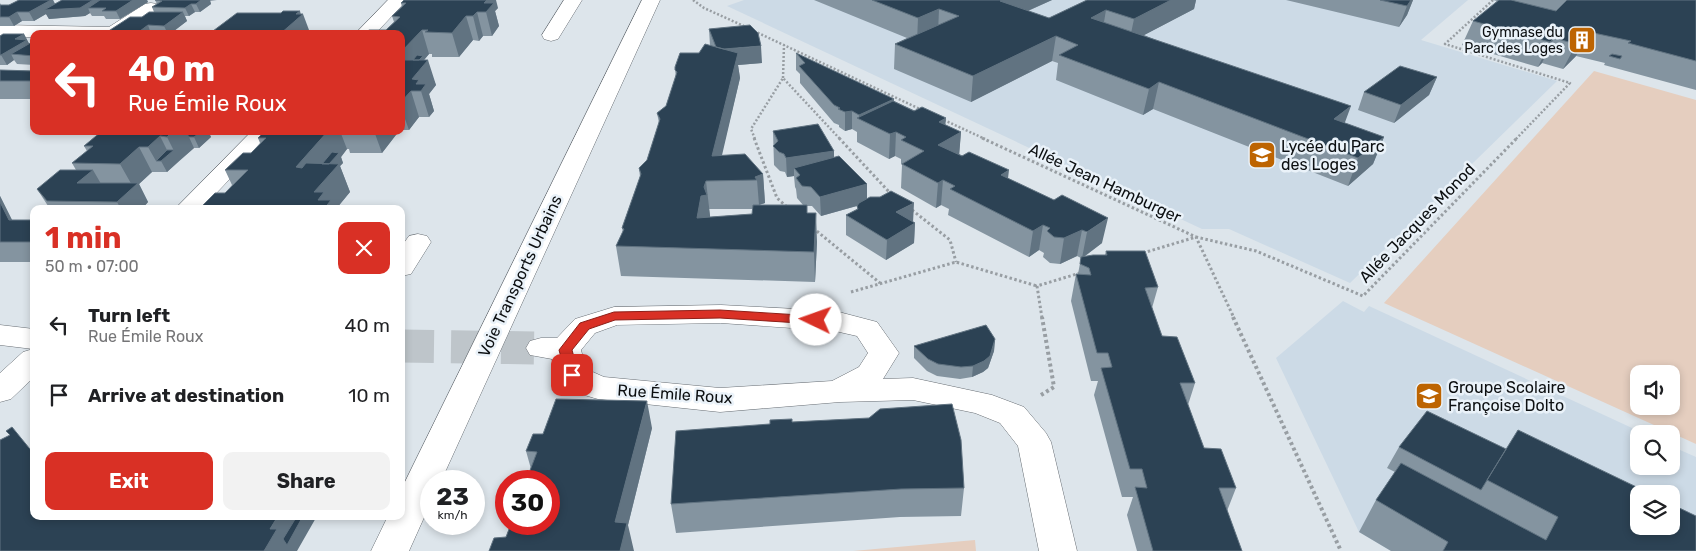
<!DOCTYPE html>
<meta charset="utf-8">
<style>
:root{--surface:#fff;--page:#f2f2f2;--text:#202124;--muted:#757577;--accent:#d93025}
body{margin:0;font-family:Rubik,sans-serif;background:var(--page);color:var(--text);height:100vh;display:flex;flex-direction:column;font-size:19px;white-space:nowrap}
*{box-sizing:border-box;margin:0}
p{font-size:16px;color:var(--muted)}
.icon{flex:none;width:28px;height:28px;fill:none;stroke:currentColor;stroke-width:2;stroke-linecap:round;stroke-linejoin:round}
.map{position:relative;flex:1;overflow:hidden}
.drawer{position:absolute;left:30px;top:205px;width:375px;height:315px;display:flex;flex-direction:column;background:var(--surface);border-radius:10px;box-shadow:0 2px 8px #0003}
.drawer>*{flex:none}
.hud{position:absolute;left:30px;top:30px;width:375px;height:105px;border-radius:10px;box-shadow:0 2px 8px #0003;background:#d93025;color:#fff;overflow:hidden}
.tools{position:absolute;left:1630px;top:365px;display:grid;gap:10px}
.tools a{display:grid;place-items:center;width:50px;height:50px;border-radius:10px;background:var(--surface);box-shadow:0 2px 8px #0003;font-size:25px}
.speed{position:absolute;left:420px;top:470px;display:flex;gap:10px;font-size:25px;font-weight:700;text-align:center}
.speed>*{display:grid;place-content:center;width:65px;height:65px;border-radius:50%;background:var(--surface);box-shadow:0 2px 8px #0003;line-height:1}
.speed small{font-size:12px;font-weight:400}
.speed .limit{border:8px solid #d22;background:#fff;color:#111}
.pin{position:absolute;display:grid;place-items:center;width:42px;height:42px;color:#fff;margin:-21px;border-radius:10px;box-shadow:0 2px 8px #0006}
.me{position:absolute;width:55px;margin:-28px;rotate:273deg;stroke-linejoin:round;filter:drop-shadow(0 0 4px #0008)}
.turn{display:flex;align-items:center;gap:18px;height:105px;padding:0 15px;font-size:22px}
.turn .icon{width:65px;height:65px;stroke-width:2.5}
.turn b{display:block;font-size:35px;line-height:42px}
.round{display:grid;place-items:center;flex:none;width:52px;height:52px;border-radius:10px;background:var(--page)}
.head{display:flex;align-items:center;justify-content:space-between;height:85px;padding:0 15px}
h1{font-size:30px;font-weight:700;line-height:38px;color:var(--accent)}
.cta{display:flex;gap:10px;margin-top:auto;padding:10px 15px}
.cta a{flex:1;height:58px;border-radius:10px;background:var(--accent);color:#fff;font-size:20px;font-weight:700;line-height:58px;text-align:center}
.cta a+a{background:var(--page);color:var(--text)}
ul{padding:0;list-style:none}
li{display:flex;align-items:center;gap:15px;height:70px;padding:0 15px}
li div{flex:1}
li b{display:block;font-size:19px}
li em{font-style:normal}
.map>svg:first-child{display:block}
</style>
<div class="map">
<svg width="1696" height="551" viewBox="0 0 1696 551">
<rect width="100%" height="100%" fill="#dde5eb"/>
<path fill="#ccdae6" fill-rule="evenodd" d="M 744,0 L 1468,0 L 1421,40 L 1557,81 L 1350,283 L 1229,229 L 1202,229 L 727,6 Z
M 1343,301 L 1364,312 L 1369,306 L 1645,434 L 1639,434 L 1639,466 L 1671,466 L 1671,446 L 1696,457 L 1696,551 L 1391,551 L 1359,532 L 1276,358 ZM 1639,494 L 1671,494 L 1671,526 L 1639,526 Z"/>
<path fill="#e5cebf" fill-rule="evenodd" d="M 1594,71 L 1696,100 L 1696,444 L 1384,303 ZM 1639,374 L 1671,374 L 1671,406 L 1639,406 Z
M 975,540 L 976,551 L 853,551 Z"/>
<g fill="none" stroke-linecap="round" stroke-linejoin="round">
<path stroke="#bec5ca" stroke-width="33" stroke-dasharray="33 17" stroke-linecap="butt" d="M 401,346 L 541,348"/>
<g stroke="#686e74" stroke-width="1">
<path id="minor" d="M 388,0 L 407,0 L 375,34 L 355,34 Z
M 564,0 L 582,0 L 558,39 L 551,41 L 544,39 L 542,35 Z
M 642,0 L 660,0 L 441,481 L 431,481 L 431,502 L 409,551 L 371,551 L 388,516 L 401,516 L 401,490 Z
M 151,3 L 157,4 L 160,8 L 157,12 L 124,34 L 34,34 L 34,37 L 0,37 L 0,25 L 109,27 L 145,4 Z
M 252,131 L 276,131 L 201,209 L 175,209 Z
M 418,234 L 427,236 L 431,242 L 411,274 L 401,276 L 401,247 L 409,236 Z
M 721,305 L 835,311 L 877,322 L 899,353 L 883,379 L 913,378 L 992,395 L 1024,407 L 1046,433 L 1051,442 L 1077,551 L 1039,551 L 1018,446 L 1000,423 L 975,413 L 913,400 L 840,402 L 720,412 L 598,399 C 587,396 569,391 561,382 C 555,376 554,366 552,359 L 530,355 L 526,348 L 530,341 L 541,338 L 557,338 L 575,319 L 614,307 ZM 721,323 L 835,331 L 857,336 L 868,353 L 859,367 L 832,381 L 720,388 L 604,377 L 586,369 L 581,350 L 595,333 L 617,325 Z
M 0,325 L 34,329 L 34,377 L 11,399 L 0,402 L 0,373 L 23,352 L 33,349 L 0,345 Z"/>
</g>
<path stroke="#989ea3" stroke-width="2.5" stroke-dasharray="2 2" stroke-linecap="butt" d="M 693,0 L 704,8 L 746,27
M 1493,0 L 1445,44 L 1570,83 L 1516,139
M 754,31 L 922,110
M 783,78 L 784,45
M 944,120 L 985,139
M 755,139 L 751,129 L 783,78 L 840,139"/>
<path stroke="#989ea3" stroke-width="3" stroke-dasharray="2.5 2.5" stroke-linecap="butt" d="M 754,138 L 777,198 L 787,207
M 839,138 L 891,194
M 982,138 L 1196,237 L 1234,318
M 912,210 L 950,240 L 956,262
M 813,228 L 880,283
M 1143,253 L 1196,237 L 1256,251 L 1363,296 L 1517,138
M 851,292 L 956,262 L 1037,286
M 1042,318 L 1037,286 L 1080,273"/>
<path stroke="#989ea3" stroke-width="4" stroke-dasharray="3 3" stroke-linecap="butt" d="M 1233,317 L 1341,551
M 1041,395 L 1054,387 L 1042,317"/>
<use href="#minor" fill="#fff" fill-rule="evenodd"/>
</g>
<path fill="#8494a0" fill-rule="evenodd" d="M 19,0 L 53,0 L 55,4 L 62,0 L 147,0 L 148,2 L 120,19 L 106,19 L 104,16 L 92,16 L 90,13 L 85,16 L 49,19 L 46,14 L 34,21 L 22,21 L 14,26 L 0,26 L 0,3 L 1,5 L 9,5 Z
M 155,0 L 217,0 L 210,1 L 211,4 L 200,12 L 195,12 L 189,16 L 185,16 L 187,21 L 170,34 L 104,34 L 142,17 L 154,12 L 152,7 L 157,4 Z
M 814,0 L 1052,0 L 1028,11 L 1049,18 L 1087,0 L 1196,0 L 1194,9 L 1144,35 L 1345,123 L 1384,137 L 1373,164 L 1348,186 L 1153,109 L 1143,115 L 1056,80 L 1058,63 L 1052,61 L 971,102 L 894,69 L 895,44 L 907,38 Z
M 1286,0 L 1413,0 L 1407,15 L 1399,27 Z
M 1493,0 L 1696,0 L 1696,90 L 1604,65 L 1605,63 L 1576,56 L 1563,69 L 1542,63 L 1538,67 L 1462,45 L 1473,21 L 1497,1 Z
M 401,3 L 498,8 L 495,11 L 499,26 L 492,36 L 483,36 L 479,41 L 473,40 L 459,57 L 432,57 L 432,54 L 429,54 L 424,60 L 436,85 L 429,94 L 434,111 L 429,117 L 419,117 L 409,130 L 401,130 L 401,34 L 386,30 L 394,22 L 392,16 L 402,7 Z
M 709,29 L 762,63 L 738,65 L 740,78 L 721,156 L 763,174 L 765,203 L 759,205 L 803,205 L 797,198 L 796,189 L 795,187 L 794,176 L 787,177 L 785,172 L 780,171 L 774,165 L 773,131 L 834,151 L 834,157 L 867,184 L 867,198 L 915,223 L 914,243 L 886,260 L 846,235 L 846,215 L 857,209 L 857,206 L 821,216 L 812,206 L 807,206 L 807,213 L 817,242 L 815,282 L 621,276 L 616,246 L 623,232 L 622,228 L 640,177 L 639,168 L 647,160 L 659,123 L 657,113 L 666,106 L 676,77 L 675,70 L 710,46 ZM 709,209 L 753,209 L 752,214 L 710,217 Z
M 24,34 L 29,44 L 34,41 L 34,65 L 17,64 L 14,60 L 7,65 L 0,65 L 0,36 Z
M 796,53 L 894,101 L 961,132 L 959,154 L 1008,178 L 1102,243 L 1084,257 L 1105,255 L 1106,251 L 1158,287 L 1152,308 L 1162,336 L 1195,383 L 1188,405 L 1204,448 L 1236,488 L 1227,511 L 1242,551 L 1137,551 L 1127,515 L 1133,497 L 1122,497 L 1094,395 L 1098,381 L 1091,381 L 1071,301 L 1076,274 L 1078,274 L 1081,258 L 1077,256 L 1060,264 L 1050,263 L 1043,257 L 1044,253 L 1039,250 L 1029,257 L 948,215 L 949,209 L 941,205 L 936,208 L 901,188 L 902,165 L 901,164 L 901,159 L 895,156 L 889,159 L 857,142 L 857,132 L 852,129 L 845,131 L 839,127 L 839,125 L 834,123 L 800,83 L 800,74 L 796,70 Z
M 0,70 L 34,71 L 34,102 L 32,99 L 0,99 Z
M 1437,77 L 1429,95 L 1394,123 L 1358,110 L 1364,92 Z
M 102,131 L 212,131 L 209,133 L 211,137 L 199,148 L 194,148 L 167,172 L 152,172 L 139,184 L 148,202 L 142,209 L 50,209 L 37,189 L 76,170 L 72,163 L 87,151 L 84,146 Z
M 265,131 L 399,131 L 382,153 L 350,153 L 349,149 L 347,149 L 341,157 L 343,163 L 340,166 L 350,192 L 336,209 L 199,209 L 225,193 L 232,185 L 225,170 L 251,153 L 260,143 L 258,138 Z
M 0,196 L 12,220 L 34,220 L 34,262 L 0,262 Z
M 995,339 L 994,351 L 988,368 L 983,372 L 972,377 L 960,379 L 937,376 L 927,371 L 914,358 L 914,346 Z
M 792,422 L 964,488 L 961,516 L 900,517 L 676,533 L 671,504 L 770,424 Z
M 652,428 L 628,525 L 506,537 L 531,469 L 526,451 L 543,434 Z
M 1399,447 L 1491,473 L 1696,551 L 1391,551 L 1359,532 L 1376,500 L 1395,472 L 1387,468 Z"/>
<path fill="#617381" d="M 51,0 L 53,0 L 57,8 L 93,0 L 104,0 L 88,8 L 90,13 L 85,16 L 49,19 L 46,14 L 34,21 L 29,12 Z
M 133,0 L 147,0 L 148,2 L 120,19 L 116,11 Z
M 201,0 L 210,0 L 211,4 L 200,12 L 196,4 Z
M 481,0 L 496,0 L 498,8 L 495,11 L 499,26 L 492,36 L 486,12 Z
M 1002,0 L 1052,0 L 998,24 L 1000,1 Z
M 1171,0 L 1196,0 L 1194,9 L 1129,43 L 1134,19 Z
M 1411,0 L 1413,0 L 1407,15 L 1399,27 L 1407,6 Z
M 191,4 L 195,12 L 189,16 L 185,8 Z
M 939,9 L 938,33 L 917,42 L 918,18 Z
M 1106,10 L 1102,34 L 1091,18 Z
M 300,11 L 301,15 L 303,14 L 309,30 L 305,34 L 280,34 L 296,14 Z
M 17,12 L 22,21 L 14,26 L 9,17 Z
M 183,12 L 187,21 L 170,34 L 168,34 L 164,26 Z
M 477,12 L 483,36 L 479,41 L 473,16 Z
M 466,16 L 473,40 L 459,57 L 452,33 Z
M 148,25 L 151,34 L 136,34 Z
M 422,30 L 429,54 L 424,60 L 428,60 L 436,85 L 429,94 L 434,111 L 429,117 L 421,91 L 415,91 L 401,86 L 401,52 Z
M 1589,32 L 1576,56 L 1563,69 L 1576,44 Z
M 24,34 L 32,49 L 11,54 L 14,60 L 7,65 L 1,55 L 15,39 Z
M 1056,36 L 1052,61 L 971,102 L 973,76 Z
M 1554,38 L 1542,63 L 1538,67 L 1550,42 Z
M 761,46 L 762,63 L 738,65 L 740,78 L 716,181 L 712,156 L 717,50 Z
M 1437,77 L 1429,95 L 1394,123 L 1401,105 Z
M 1159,82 L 1153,109 L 1143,115 L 1149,89 Z
M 411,91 L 419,117 L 409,130 L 401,108 L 401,102 Z
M 894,99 L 893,117 L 859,119 L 859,115 Z
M 1351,106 L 1341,133 L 1324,146 L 1334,119 Z
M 852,111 L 852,129 L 845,131 L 845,112 Z
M 946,118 L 944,141 L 961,132 L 959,157 L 937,169 L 939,122 Z
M 173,131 L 212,131 L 209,133 L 211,137 L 199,148 L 194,137 L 189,137 L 194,148 L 179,161 L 167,137 Z
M 328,131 L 340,131 L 347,149 L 341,157 L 343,163 L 340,166 L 350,192 L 336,209 L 321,209 L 314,192 L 296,167 Z
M 374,131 L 399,131 L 382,153 Z
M 896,132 L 895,156 L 889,159 L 890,134 Z
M 160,136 L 169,154 L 174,150 L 179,161 L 167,172 L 161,161 L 156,161 L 148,147 Z
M 1384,137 L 1373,164 L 1348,186 L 1358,158 Z
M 139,147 L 152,172 L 139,184 L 148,202 L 142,209 L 121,209 L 117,202 L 133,187 L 120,164 Z
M 834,151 L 834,170 L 794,168 L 794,176 L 787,177 L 786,158 Z
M 93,170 L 104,189 L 77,183 Z
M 1009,170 L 1006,195 L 1001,175 Z
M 763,174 L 765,203 L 759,205 L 757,180 L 755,177 Z
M 943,180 L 941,205 L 936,208 L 938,183 Z
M 706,181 L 711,224 L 697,218 L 701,196 Z
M 867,184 L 867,203 L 821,216 L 820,197 Z
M 0,196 L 22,240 L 9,220 L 0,202 Z
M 914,203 L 913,223 L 896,212 Z
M 816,213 L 817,242 L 815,282 L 814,252 Z
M 1108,218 L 1102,243 L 1082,258 L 1087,232 Z
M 915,223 L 914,243 L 886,260 L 887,240 Z
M 1043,225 L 1039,250 L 1029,257 L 1033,231 Z
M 1082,230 L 1077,256 L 1060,264 L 1064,238 Z
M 995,339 L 994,351 L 988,368 L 983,372 L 972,377 L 973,366 Z
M 647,401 L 652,428 L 628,525 L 634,551 L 620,551 L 615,522 Z
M 278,516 L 317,516 L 297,551 L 264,551 L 270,529 Z"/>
<path fill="#2c4254" stroke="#617381" d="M 19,0 L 51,0 L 29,12 L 17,12 L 9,17 L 0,17 L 0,5 L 9,5 Z
M 62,0 L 93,0 L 80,8 L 44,10 Z
M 100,0 L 133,0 L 116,11 L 102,11 L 106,8 L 88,8 Z
M 155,0 L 201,0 L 196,4 L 191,4 L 185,8 L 152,7 L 162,1 Z
M 404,0 L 487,0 L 484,3 L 494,3 L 486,12 L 477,12 L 473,16 L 466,16 L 452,33 L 425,32 L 428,30 L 422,30 L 401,52 L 401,34 L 364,34 L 369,30 L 386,30 L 400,17 L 392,16 L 406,3 L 401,3 Z
M 872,0 L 1002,0 L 1000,1 L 1049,18 L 1087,0 L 1171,0 L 1134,19 L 1106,10 L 1091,18 L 1351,106 L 1334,119 L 1384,137 L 1358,158 L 1159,82 L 1149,89 L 1059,55 L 1078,45 L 1056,36 L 973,76 L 895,44 L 959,16 L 939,9 L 918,18 Z
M 1380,0 L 1411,0 L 1407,6 Z
M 1499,0 L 1511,0 L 1556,11 L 1567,0 L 1696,0 L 1696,61 L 1628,43 L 1631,41 L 1589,32 L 1576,44 L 1554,38 L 1550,42 L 1473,21 Z
M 283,11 L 300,11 L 296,14 L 303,14 L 280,34 L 209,34 L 237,13 L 281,13 Z
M 149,12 L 183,12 L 164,26 L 148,25 L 136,34 L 104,34 L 130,17 L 142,17 Z
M 750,25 L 758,33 L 761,46 L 724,49 L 716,47 L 709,29 Z
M 3,34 L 24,34 L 15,39 L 27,40 L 1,55 L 0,55 L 0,36 Z
M 34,41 L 34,56 L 11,54 Z
M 705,44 L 738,53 L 712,156 L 745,154 L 763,174 L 755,177 L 757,180 L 706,181 L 704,187 L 707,195 L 701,196 L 697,218 L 752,214 L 753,205 L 807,205 L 807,213 L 816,213 L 814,252 L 616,246 L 624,229 L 622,228 L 641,174 L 639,168 L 647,160 L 660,119 L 657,113 L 666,106 L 677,72 L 675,70 L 675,67 L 680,53 L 699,53 Z
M 796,53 L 894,99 L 859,115 L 852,111 L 845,112 L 838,109 L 840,108 L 834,105 L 799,66 L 805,63 Z
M 1612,54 L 1622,56 L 1620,59 L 1609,56 Z
M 417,55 L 423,56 L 419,60 L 413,60 Z
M 401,60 L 428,60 L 412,79 L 419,80 L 416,84 L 426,84 L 421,91 L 411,91 L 401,102 Z
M 1400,66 L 1437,77 L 1401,105 L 1364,92 Z
M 0,70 L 34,71 L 34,81 L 0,81 Z
M 893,101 L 914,111 L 922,107 L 946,118 L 939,122 L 961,132 L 938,145 L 962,156 L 969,152 L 1009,170 L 1001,175 L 1054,200 L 1062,195 L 1108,218 L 1087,232 L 1082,230 L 1064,238 L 1054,237 L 1047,231 L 1050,228 L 1043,225 L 1033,231 L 950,189 L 955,186 L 943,180 L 938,183 L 902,164 L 924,151 L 901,140 L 906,137 L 896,132 L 890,134 L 857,118 Z
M 818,124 L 834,151 L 786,158 L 784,154 L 779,152 L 773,146 L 778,141 L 773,131 Z
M 102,131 L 173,131 L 167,137 L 160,136 L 148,147 L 139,147 L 120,164 L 72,163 L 93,146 L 84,146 Z
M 191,131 L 202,131 L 194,137 L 189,137 L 187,134 Z
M 265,131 L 328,131 L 296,167 L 302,168 L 306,163 L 339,164 L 314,192 L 324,192 L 318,200 L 331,200 L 324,209 L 199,209 L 215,193 L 225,193 L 248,170 L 225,170 L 243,153 L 251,153 L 266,138 L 258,138 Z
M 167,150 L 174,150 L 161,161 L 156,161 Z
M 332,152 L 339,153 L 329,164 L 322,164 Z
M 839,156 L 867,184 L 820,197 L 811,187 L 802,186 L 796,178 L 800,175 L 794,168 Z
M 60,170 L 93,170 L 77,183 L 138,183 L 117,202 L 47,201 L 37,189 Z
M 891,191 L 914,203 L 896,212 L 915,223 L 887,240 L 846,215 L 858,209 L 857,206 L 859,203 L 870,197 L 880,197 Z
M 0,202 L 9,220 L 34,220 L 34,242 L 0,242 Z
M 1106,251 L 1145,251 L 1158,287 L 1145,288 L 1162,336 L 1177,337 L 1195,383 L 1180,383 L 1204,448 L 1221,449 L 1236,488 L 1219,488 L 1242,551 L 1153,551 L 1135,487 L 1147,488 L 1142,469 L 1130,469 L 1101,368 L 1112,367 L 1108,353 L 1097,353 L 1076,274 L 1091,275 L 1089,268 L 1080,264 L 1081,257 L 1093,255 L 1107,255 Z
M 986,325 L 995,339 L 990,356 L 984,361 L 973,366 L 961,367 L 938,364 L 928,359 L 914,346 Z
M 556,399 L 647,401 L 615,522 L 627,523 L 620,551 L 489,551 L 494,538 L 506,537 L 511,524 L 549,524 L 549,481 L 526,481 L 537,452 L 526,451 L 533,434 L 543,434 Z
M 952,404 L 961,440 L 964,488 L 901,489 L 671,504 L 676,431 L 770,424 L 770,420 L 792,419 L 792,422 L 869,418 L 880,409 Z
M 1427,411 L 1506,449 L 1481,490 L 1399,447 Z
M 12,427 L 34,454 L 34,516 L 278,516 L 270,529 L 277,529 L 264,551 L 0,551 L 0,440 L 10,435 L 6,431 Z
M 1518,430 L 1651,494 L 1639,494 L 1639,526 L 1671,526 L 1671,504 L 1696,516 L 1696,551 L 1443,551 L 1448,542 L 1376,500 L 1401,463 L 1546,540 L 1558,517 L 1487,480 Z
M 297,516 L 303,516 L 287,545 L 283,539 Z"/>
<path fill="#d93025" stroke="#8d1f18" d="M 720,310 L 816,316 L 822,320 L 816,324 L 720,318 L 615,320 L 589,329 L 572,350 L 579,375 L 577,378 L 568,378 L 566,375 L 559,350 L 580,323 L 614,312 Z"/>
<defs>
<g id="building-square" transform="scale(1.4375)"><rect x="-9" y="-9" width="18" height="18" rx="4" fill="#bd6401" stroke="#eaf2f9"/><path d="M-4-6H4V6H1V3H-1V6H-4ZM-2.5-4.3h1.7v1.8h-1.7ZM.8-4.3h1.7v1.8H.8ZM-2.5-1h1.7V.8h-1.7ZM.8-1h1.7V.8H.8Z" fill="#fff"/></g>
<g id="school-square" transform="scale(1.4375)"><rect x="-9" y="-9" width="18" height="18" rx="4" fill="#bd6401" stroke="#eaf2f9"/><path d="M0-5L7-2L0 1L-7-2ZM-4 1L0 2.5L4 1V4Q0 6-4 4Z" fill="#fff"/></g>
</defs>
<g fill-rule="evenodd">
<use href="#building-square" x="1582" y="40"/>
<use href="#school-square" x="1262" y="155"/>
<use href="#school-square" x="1429" y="396"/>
</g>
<g text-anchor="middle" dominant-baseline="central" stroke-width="5" stroke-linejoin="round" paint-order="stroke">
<g font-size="14" fill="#0c0f11" stroke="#eaf2f9" text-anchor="end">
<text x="1563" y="32">Gymnase du<tspan x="1563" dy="16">Parc des Loges</tspan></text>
</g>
<g font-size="16" fill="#0c0f11" stroke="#eaf2f9" text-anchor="start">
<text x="1281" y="146">Lycée du Parc<tspan x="1281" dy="18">des Loges</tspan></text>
<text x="1448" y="387">Groupe Scolaire<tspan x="1448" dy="18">Françoise Dolto</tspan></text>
</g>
<g font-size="16" fill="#0c0f11" stroke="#eaf2f9">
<text transform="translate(1105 183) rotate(25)">Allée Jean Hamburger</text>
<text transform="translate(1417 223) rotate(-46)">Allée Jacques Monod</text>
<text transform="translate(520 276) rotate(-65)">Voie Transports Urbains</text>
<text transform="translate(675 394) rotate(4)">Rue Émile Roux</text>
</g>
</g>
</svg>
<div class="tools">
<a><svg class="icon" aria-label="sound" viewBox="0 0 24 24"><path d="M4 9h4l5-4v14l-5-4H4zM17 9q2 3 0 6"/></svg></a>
<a><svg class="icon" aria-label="search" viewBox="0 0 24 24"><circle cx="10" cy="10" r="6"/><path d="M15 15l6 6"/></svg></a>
<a><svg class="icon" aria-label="layers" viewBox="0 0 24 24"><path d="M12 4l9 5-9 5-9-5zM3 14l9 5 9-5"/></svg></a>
</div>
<div class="speed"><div>23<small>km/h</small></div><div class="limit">30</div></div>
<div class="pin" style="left:572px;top:375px;background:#d93025"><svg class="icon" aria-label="arrive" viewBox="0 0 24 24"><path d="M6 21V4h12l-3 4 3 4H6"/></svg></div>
<svg class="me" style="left:816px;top:320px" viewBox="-20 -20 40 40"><circle r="19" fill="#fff"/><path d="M0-13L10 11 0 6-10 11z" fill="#d93025"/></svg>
<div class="hud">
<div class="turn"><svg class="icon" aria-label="left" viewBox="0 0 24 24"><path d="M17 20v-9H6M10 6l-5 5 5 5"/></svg><div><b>40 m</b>Rue Émile Roux</div></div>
</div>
<section class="drawer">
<div class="head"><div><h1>1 min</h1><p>50 m · 07:00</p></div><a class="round" style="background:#d93025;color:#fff"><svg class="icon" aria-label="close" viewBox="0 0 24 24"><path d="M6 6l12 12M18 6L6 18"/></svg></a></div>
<ul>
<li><svg class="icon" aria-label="left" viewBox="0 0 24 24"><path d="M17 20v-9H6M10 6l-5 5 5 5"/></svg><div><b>Turn left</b><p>Rue Émile Roux</p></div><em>40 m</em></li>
<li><svg class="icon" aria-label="arrive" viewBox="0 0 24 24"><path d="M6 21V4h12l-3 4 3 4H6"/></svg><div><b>Arrive at destination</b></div><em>10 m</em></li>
</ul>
<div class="cta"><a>Exit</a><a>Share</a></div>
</section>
</div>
